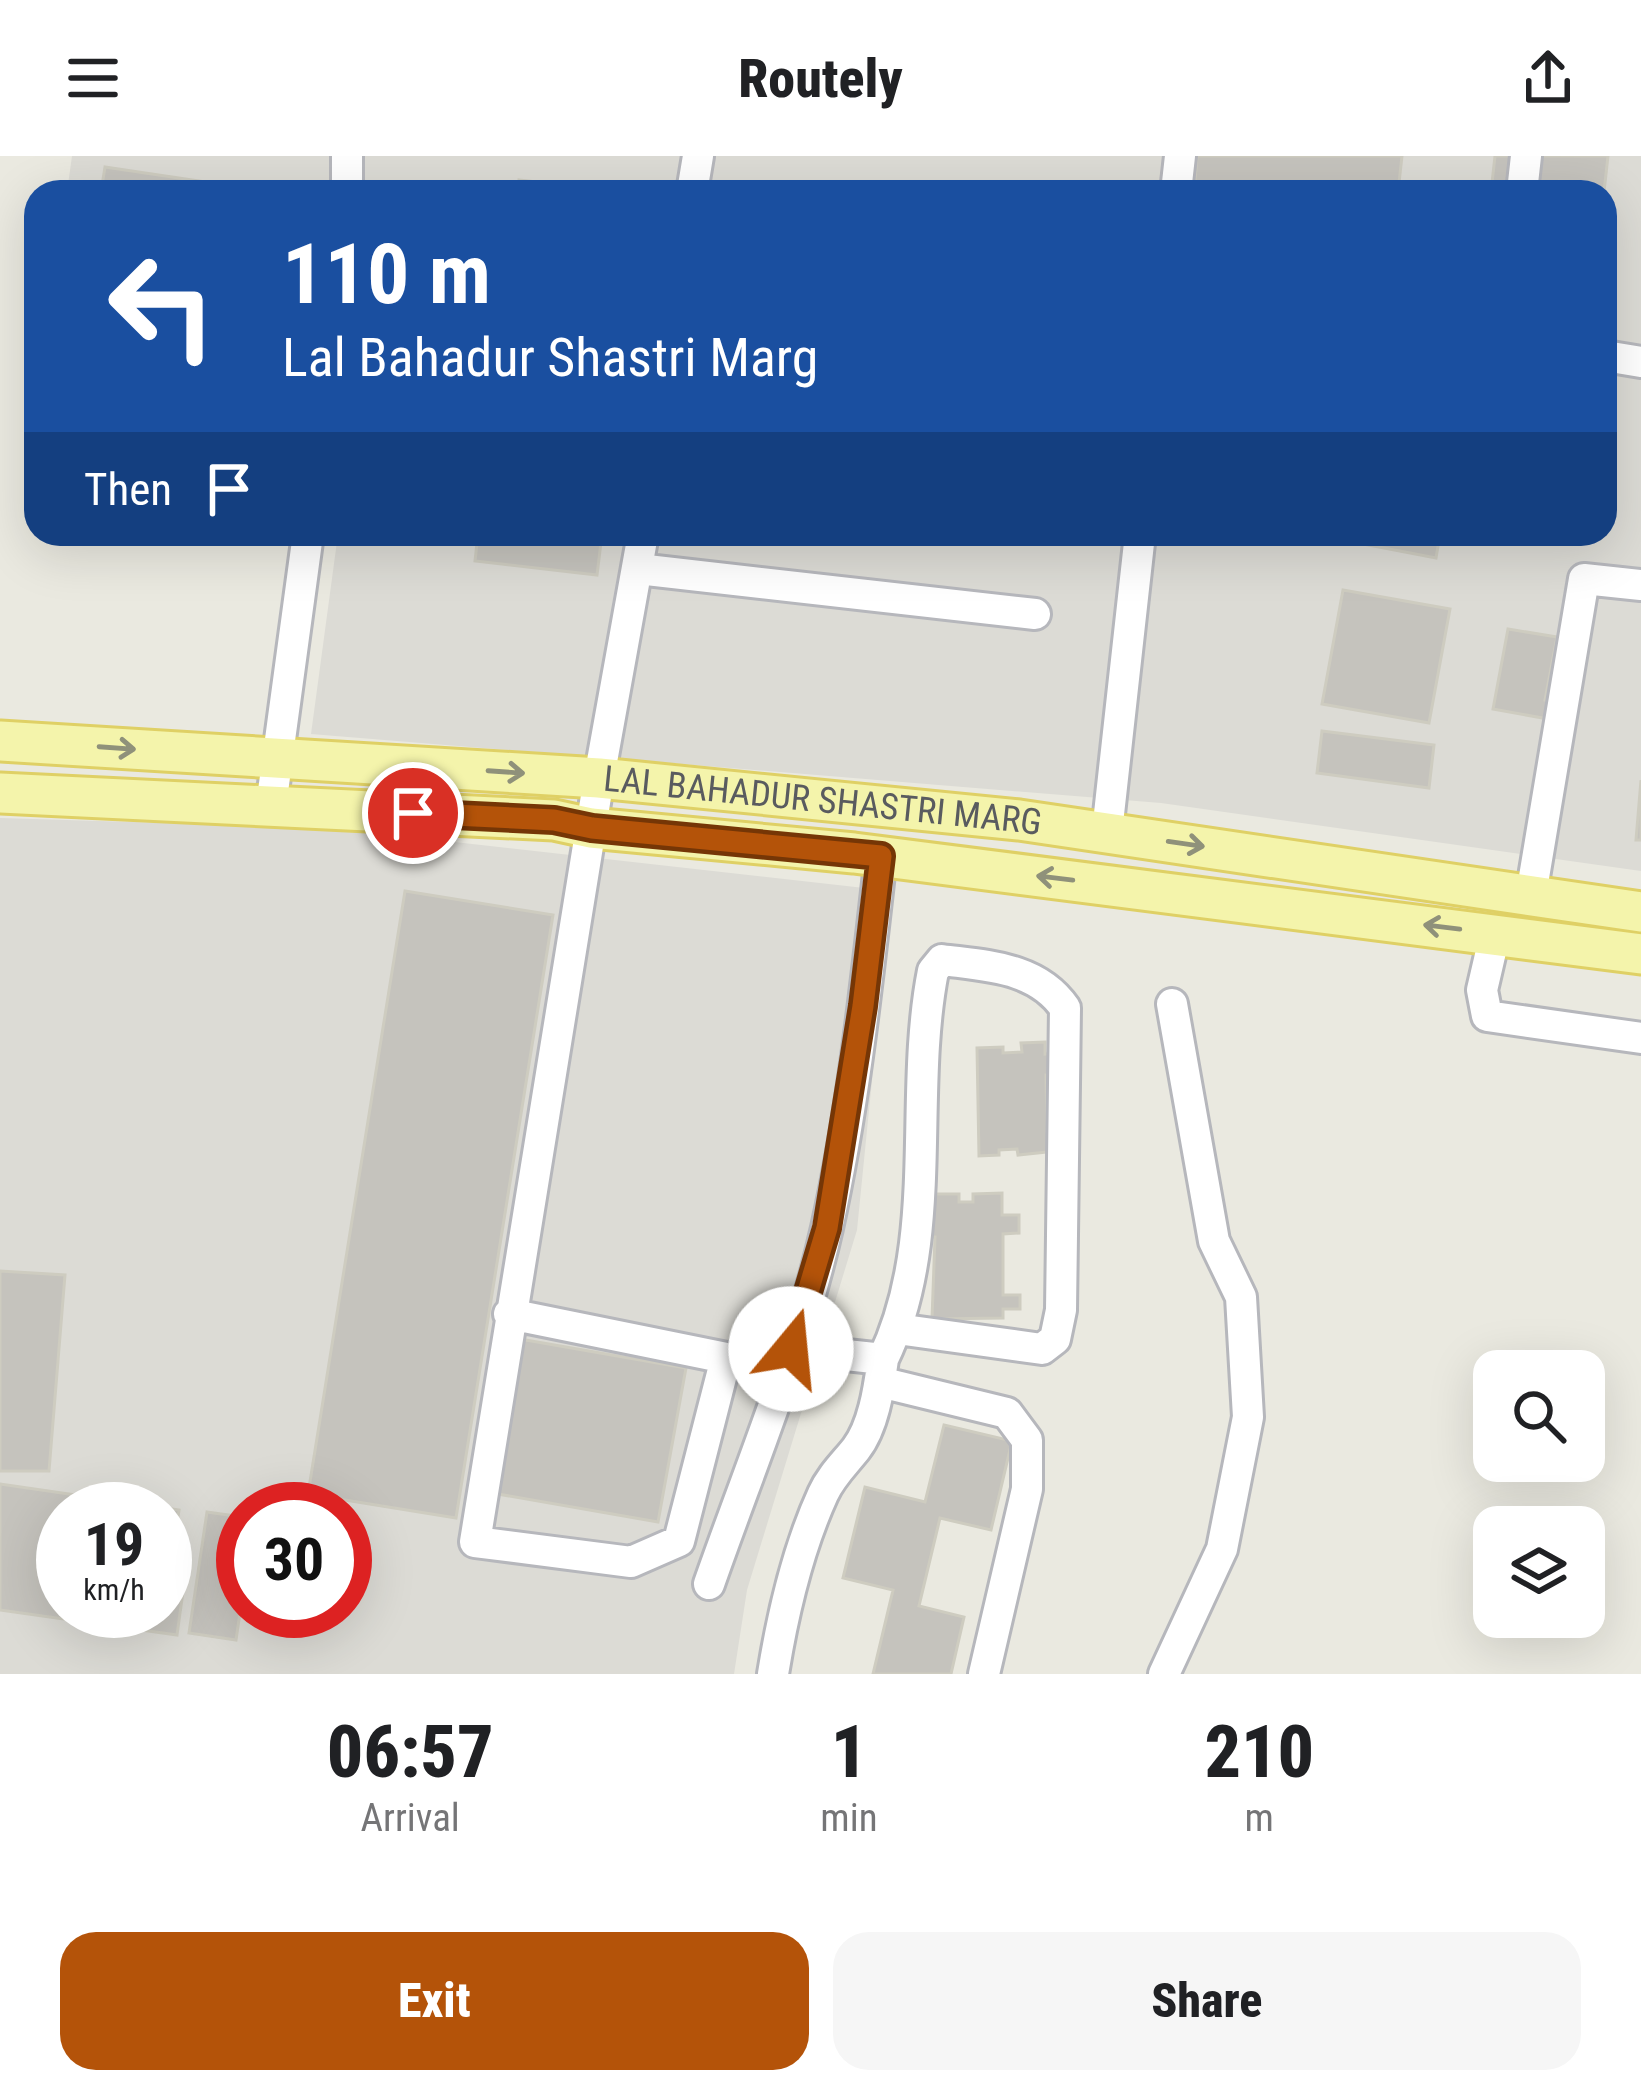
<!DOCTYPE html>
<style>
:root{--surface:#fff;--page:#f6f6f6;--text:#202124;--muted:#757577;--accent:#b45309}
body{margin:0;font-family:"Roboto Condensed",sans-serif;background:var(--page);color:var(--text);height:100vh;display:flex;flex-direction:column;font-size:45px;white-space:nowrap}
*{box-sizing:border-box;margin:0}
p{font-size:39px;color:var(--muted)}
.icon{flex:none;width:66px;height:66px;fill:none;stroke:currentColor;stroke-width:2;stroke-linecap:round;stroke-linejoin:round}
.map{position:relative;height:1518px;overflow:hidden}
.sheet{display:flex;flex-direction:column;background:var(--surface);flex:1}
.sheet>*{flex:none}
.hud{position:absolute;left:24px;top:24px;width:1593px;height:366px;border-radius:36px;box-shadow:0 12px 48px #0002;background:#1a4fa0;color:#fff;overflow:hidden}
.fabs{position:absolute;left:1473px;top:1194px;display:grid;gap:24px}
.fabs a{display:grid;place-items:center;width:132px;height:132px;border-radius:24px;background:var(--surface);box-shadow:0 12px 48px #0002;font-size:60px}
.speed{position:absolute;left:36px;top:1326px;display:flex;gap:24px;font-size:60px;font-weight:700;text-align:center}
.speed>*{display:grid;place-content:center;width:156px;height:156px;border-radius:50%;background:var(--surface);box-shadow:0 12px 48px #0002;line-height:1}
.speed small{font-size:30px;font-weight:400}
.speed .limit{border:18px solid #d22;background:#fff;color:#111}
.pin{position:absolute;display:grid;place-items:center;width:102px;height:102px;color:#fff;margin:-51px;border:6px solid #fff;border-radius:50%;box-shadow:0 3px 12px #0007}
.me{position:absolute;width:132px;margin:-66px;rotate:17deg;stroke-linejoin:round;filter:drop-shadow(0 0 9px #0008)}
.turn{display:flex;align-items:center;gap:42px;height:252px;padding:0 60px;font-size:54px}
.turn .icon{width:156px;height:156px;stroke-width:2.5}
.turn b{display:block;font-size:84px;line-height:102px}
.then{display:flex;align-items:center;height:114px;padding:0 60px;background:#0003;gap:24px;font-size:45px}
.eta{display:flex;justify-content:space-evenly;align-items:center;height:204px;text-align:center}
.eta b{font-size:72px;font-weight:800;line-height:84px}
.button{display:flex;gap:24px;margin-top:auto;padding:24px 60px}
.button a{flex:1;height:138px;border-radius:36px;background:var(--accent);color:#fff;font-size:48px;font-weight:800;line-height:138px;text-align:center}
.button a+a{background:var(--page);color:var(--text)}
header{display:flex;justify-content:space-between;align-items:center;height:156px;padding:0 60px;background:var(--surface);font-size:54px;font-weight:800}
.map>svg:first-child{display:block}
</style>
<header><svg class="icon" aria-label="menu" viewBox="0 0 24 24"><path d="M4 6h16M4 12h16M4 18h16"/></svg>Routely<svg class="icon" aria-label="share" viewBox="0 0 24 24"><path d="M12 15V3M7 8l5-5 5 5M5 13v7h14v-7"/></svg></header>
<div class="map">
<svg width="1641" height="1518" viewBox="0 0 1641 1518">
<rect width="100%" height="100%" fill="#eae9e0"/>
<path fill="#dcdbd5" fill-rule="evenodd" d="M 72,0 L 1641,0 L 1641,715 L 1161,647 L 311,578 L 338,378 L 1605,378 L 1605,36 L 67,36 Z
M 0,662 L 330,672 L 891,735 L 857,1074 L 747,1434 L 734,1518 L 0,1518 ZM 63,1353 L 165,1353 L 165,1455 L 63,1455 ZM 243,1353 L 345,1353 L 345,1455 L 243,1455 Z"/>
<path fill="#c5c3bd" stroke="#ceccc0" stroke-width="3" fill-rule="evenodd" d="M 1197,0 L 1402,0 L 1398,36 L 1194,36 Z
M 1495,0 L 1608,0 L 1604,36 L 1491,36 Z
M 105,11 L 273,36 L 101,36 Z
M 519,24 L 628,36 L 518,36 Z
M 478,378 L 602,378 L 597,419 L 475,405 Z
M 1354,378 L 1440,378 L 1436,402 L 1353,386 Z
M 1343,434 L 1450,453 L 1429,567 L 1322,548 Z
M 1508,473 L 1557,481 L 1545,544 L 1551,545 L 1548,563 L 1493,553 Z
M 1322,575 L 1434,589 L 1429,632 L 1317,617 Z
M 1641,624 L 1641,684 L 1636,684 Z
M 405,735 L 553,759 L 456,1362 L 308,1338 Z
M 1045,886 L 1045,898 L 1057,897 L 1058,919 L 1046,919 L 1047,975 L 1057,975 L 1057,995 L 1018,999 L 1017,993 L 999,994 L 999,999 L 979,1000 L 977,892 L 1003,891 L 1003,897 L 1022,896 L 1021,887 Z
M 1002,1037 L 1002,1059 L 1019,1059 L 1019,1077 L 1003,1078 L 1003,1139 L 1020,1139 L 1020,1153 L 1003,1153 L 1003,1162 L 932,1163 L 935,1081 L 931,1081 L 931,1038 L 959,1038 L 959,1046 L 973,1046 L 973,1038 Z
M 0,1115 L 65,1119 L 49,1315 L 0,1315 Z
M 520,1183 L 686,1212 L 658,1366 L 492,1337 Z
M 944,1269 L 1012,1285 L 991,1374 L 940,1362 L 919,1450 L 964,1461 L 951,1518 L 873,1518 L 893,1434 L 843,1422 L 865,1331 L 925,1346 Z
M 0,1328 L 179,1354 L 174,1389 L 189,1392 L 177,1479 L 0,1454 ZM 63,1353 L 165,1353 L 165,1455 L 63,1455 Z
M 207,1356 L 243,1361 L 243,1436 L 236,1484 L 189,1477 Z"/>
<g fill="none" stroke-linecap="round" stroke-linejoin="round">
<g stroke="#b6b7bc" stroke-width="36">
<path id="minor" d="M 347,36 L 347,0
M 692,36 L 698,0
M 1176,36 L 1180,0
M 1522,36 L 1526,0
M 1605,200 L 1641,206
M 638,413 L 1035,458
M 271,650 L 308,378
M 1107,676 L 1140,378
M 1531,739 L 1584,423 L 1641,429
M 1495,778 L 1482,834 L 1487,860 L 1641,882
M 509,1158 L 726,1202 L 679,1385 L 631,1406 L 475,1386 L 599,622 L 643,378
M 883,1203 C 941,1083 908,942 933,815 L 942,804 C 987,810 1037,811 1065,852 L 1061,1154 L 1055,1183 L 1042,1193 L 897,1173
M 880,1226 L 1007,1257 L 1027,1284 L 1027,1333 L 984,1518
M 709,1428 C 750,1311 800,1192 827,1072 C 854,950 867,824 881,700
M 773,1518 C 783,1456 797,1395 823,1338 C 831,1320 845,1307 856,1293 C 874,1270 879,1231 883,1203 L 791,1193
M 1164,1518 L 1222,1393 L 1248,1261 L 1241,1141 L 1214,1085 L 1172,848"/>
</g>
<g stroke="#dfd065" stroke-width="45">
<g id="major">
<path id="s1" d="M 0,585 L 599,622 L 1019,664 L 1641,756"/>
<path d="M 0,637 L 554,664 L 591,672 L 854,697 L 1641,798"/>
</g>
</g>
<use href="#minor" stroke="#fff" stroke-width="30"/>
<use href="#major" stroke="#f4f4ab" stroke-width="39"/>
</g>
<defs><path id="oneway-shaft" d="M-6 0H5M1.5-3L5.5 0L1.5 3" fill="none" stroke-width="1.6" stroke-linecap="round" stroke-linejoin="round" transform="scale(3)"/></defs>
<g stroke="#8f917a">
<use href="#oneway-shaft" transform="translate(117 592) rotate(4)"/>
<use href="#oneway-shaft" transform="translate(506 616) rotate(4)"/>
<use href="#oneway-shaft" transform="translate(1186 688) rotate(8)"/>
<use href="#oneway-shaft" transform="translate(1055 722) rotate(-173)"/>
<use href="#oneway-shaft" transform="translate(1442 771) rotate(-173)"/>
</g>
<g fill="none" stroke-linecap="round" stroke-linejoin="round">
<g stroke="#753606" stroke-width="30">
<path id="route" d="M 413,657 L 554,664 L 592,672 L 881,700 L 863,850 L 827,1072 L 791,1193"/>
</g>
<use href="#route" stroke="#b45309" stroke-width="21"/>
</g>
<g text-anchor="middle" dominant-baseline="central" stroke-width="10" stroke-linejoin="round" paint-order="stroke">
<g font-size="36" fill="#595b5f" stroke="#fff">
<text stroke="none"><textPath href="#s1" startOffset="825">LAL BAHADUR SHASTRI MARG</textPath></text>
</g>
</g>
</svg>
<div class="fabs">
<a><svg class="icon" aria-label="search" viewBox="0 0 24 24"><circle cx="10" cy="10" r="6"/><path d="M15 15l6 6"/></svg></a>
<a><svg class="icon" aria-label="layers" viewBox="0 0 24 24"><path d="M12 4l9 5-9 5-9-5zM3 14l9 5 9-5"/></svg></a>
</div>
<div class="speed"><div>19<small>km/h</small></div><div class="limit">30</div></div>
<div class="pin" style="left:413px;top:657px;background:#d93025"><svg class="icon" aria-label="arrive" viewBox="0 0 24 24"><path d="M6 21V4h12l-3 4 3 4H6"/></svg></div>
<svg class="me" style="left:791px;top:1193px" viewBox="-20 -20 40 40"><circle r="19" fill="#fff"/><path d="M0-13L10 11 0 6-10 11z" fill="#b45309"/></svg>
<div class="hud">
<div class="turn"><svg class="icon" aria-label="left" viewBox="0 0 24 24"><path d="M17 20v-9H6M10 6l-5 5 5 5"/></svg><div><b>110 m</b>Lal Bahadur Shastri Marg</div></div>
<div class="then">Then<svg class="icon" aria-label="arrive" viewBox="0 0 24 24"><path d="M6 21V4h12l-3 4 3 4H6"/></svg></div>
</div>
</div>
<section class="sheet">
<div class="eta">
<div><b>06:57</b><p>Arrival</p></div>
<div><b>1</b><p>min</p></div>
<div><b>210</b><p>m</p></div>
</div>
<div class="button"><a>Exit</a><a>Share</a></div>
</section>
